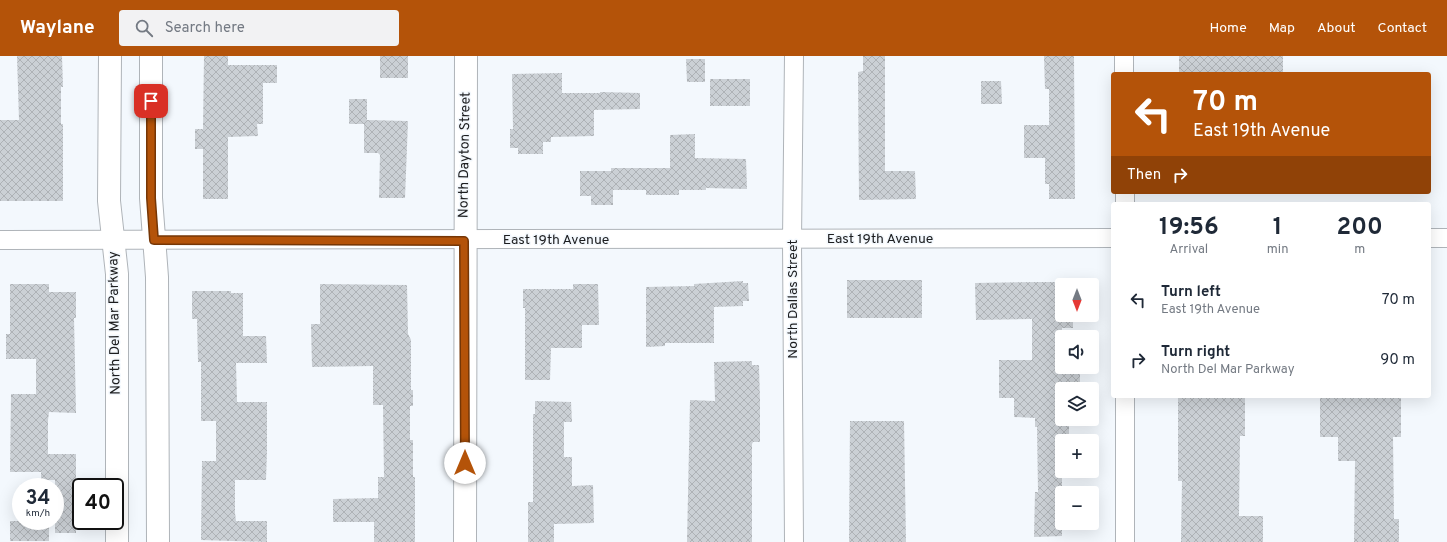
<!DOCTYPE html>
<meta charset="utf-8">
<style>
:root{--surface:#fff;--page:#f2f2f3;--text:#1f2937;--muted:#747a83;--accent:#b45309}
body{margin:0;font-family:Overpass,sans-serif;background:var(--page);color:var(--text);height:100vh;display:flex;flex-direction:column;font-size:15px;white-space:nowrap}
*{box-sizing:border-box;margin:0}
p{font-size:13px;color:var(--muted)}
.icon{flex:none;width:22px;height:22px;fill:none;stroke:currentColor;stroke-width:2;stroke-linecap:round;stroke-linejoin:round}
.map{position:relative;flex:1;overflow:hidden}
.sheet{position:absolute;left:1111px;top:146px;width:320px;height:196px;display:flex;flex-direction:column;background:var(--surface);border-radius:4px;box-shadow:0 4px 16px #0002}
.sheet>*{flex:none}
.top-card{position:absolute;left:1111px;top:16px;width:320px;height:122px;border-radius:4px;box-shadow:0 4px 16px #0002;background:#b45309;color:#fff;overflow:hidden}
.needle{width:26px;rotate:180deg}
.tools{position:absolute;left:1055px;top:222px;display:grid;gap:8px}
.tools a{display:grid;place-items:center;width:44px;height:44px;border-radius:4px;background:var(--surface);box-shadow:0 4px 16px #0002;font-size:20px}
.speed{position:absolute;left:12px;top:422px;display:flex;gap:8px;font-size:20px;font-weight:700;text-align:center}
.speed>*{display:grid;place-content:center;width:52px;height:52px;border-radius:50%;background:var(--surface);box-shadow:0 4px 16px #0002;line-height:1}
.speed small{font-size:10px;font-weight:400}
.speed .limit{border:2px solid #111;border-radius:6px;background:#fff;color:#111}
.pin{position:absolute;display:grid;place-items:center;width:34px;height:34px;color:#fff;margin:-17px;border-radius:8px;box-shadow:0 2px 6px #0006}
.me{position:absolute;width:44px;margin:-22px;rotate:0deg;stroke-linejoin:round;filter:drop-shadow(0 0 3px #0008)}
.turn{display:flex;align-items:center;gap:14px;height:84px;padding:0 16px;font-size:18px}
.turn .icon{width:52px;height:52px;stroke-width:2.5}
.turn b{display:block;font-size:28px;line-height:34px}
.then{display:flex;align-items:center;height:38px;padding:0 16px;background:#0003;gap:8px;font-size:15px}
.eta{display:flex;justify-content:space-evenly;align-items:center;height:68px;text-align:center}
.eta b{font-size:24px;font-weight:700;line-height:28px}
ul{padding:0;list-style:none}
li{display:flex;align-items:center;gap:12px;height:60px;padding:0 16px}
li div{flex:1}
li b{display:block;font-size:15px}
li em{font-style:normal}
header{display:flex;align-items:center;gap:24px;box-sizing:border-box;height:56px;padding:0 20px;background:var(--accent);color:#fff}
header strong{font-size:19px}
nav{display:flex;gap:22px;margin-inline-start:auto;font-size:14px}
.search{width:280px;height:36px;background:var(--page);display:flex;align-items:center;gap:10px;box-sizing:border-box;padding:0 14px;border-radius:4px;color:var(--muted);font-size:15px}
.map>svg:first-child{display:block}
</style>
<header>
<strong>Waylane</strong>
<div class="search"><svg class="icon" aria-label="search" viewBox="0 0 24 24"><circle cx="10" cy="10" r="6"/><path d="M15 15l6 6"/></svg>Search here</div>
<nav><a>Home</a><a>Map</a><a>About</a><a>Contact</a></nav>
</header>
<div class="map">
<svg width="1447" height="486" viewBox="0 0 1447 486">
<defs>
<pattern id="building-cross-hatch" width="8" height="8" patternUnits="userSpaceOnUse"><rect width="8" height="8" fill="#cbd0d5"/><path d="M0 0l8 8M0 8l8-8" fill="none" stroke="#aeb2b6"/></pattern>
</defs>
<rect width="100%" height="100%" fill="#f3f8fd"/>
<path fill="url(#building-cross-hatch)" d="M 17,0 L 62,0 L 63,31 L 61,31 L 61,68 L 63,68 L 63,145 L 0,145 L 0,64 L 19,64 Z
M 204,0 L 228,0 L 228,9 L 277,9 L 277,27 L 263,27 L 263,68 L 257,68 L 258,80 L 228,81 L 228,143 L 203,143 L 203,93 L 195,93 L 195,73 L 203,73 Z
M 380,0 L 408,0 L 408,22 L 380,22 Z
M 863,0 L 885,0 L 885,115 L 915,115 L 916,143 L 859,144 L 858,16 L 863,15 Z
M 1044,0 L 1074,0 L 1075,143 L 1049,143 L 1049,128 L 1045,128 L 1045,102 L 1024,102 L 1024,69 L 1049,69 L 1049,33 L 1045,33 Z
M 1179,0 L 1283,0 L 1283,18 L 1179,18 Z
M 686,3 L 705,3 L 705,26 L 687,26 Z
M 562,17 L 562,37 L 600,37 L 600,36 L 640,37 L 640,53 L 594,54 L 594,80 L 551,81 L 551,86 L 543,86 L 543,98 L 518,98 L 518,92 L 510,92 L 510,73 L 513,73 L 512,18 Z
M 710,23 L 750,23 L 750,50 L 710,50 Z
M 981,25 L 1001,25 L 1002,48 L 981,48 Z
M 349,43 L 367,43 L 367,64 L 408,65 L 405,142 L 379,142 L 380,99 L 378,97 L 364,97 L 364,68 L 349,68 Z
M 695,78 L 695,102 L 746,103 L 747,133 L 706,132 L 706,134 L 679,134 L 679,139 L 646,139 L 646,134 L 613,134 L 613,149 L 591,149 L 591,140 L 580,140 L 580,115 L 611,115 L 611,112 L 670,112 L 670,79 Z
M 847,224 L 922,224 L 922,262 L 847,262 Z
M 743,225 L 743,227 L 748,227 L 749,245 L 743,245 L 743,250 L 714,251 L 714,287 L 665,287 L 665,290 L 646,291 L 646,231 L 694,230 L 694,228 Z
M 1040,226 L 1073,226 L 1073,229 L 1062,229 L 1062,259 L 1073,259 L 1073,272 L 1062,272 L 1062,311 L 1080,311 L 1080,333 L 1062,333 L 1062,363 L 1069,363 L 1069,385 L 1062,385 L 1062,480 L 1034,481 L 1035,436 L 1038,436 L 1037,371 L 1035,371 L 1035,362 L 1014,361 L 1014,342 L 999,342 L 999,304 L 1032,304 L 1032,263 L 976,264 L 975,227 Z
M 10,228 L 49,228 L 49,236 L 76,236 L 76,262 L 74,262 L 76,357 L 49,356 L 48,364 L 48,398 L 76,398 L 76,477 L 55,477 L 55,424 L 41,424 L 41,416 L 10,416 L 11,338 L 36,338 L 36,303 L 6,303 L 6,278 L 10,278 Z
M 320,228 L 407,229 L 408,278 L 411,284 L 411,334 L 413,334 L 413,350 L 410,350 L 410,384 L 413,384 L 413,421 L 415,421 L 415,486 L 374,486 L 374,466 L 333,466 L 333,443 L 378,442 L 378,421 L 384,421 L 383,349 L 373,349 L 373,310 L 312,311 L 311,268 L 320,268 Z
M 573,228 L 598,228 L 599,269 L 582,269 L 582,292 L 551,292 L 550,324 L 525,324 L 525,252 L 523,252 L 523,233 L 573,233 Z
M 192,235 L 231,235 L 231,237 L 243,237 L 243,280 L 266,280 L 267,307 L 236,307 L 237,346 L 267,346 L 267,395 L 266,424 L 235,424 L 235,457 L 236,465 L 267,465 L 267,486 L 201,484 L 202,405 L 216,405 L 216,365 L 201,365 L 201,306 L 198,306 L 197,263 L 192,263 Z
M 752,305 L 752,309 L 759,309 L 760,345 L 760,386 L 753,386 L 752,388 L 752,486 L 687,486 L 690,344 L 715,345 L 714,306 Z
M 1178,341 L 1245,341 L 1245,380 L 1240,380 L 1239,460 L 1263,460 L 1263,486 L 1181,486 L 1182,425 L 1178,425 Z
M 1320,342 L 1401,342 L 1401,381 L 1393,381 L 1394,463 L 1399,463 L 1399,486 L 1354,486 L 1355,405 L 1338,405 L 1338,381 L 1320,381 Z
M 535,345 L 571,346 L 572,366 L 564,366 L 564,401 L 572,401 L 572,430 L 593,429 L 594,467 L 554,468 L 554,486 L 528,486 L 528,446 L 533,446 L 533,358 L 535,358 Z
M 850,365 L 904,365 L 906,486 L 849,486 Z
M 10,465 L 49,465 L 49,485 L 10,485 Z"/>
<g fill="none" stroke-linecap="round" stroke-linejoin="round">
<g stroke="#afb4b9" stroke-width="20">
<path id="street" d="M 794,0 L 792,184 L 794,486
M 1124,0 L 1124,18
M 1125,136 L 1125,148
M 1429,182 L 1447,182
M 0,184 L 1113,182
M 1125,340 L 1125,486"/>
</g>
<g stroke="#afb4b9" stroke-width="24">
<path id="secondary" d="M 110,0 L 109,145 L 117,218 L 117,486
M 151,0 L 151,142 L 157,221 L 158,486
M 465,486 L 466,0"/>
</g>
<use href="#street" stroke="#fff" stroke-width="18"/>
<use href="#secondary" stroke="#fff" stroke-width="22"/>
</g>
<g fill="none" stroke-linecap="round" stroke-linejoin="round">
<g stroke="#753606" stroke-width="10">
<path id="route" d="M 151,45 L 151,142 L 154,184 L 464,185 L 465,407"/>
</g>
<use href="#route" stroke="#b45309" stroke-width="7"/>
</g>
<g text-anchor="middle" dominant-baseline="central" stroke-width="3" stroke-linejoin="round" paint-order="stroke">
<g font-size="14" fill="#1c1d1f" stroke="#f3f8fd">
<text transform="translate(465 99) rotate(-89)">North Dayton Street</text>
<text x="880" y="183">East 19th Avenue</text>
<text x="556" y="184">East 19th Avenue</text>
<text transform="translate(793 243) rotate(-90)">North Dallas Street</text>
<text transform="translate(115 267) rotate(-91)">North Del Mar Parkway</text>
</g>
</g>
</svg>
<div class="tools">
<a><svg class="needle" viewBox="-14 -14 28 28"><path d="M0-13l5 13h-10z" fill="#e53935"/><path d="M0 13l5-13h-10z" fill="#747a83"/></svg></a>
<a><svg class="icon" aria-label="sound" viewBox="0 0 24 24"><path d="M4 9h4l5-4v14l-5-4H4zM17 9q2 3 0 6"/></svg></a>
<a><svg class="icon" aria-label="layers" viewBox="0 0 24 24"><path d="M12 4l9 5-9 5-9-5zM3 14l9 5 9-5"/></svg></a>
<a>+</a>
<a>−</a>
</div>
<div class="speed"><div>34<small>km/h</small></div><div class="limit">40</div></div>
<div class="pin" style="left:151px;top:45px;background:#d93025"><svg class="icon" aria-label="arrive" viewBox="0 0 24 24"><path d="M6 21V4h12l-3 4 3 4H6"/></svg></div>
<svg class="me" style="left:465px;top:407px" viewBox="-20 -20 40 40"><circle r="19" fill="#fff"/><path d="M0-13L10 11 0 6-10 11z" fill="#b45309"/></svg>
<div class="top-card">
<div class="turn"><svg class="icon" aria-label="left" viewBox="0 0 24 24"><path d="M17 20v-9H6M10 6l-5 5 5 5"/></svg><div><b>70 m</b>East 19th Avenue</div></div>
<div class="then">Then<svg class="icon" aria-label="right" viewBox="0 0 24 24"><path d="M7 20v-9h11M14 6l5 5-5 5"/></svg></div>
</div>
<section class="sheet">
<div class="eta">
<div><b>19:56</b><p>Arrival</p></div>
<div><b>1</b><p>min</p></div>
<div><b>200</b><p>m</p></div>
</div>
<ul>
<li><svg class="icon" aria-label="left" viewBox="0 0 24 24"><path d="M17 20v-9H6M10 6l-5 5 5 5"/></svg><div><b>Turn left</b><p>East 19th Avenue</p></div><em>70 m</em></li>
<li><svg class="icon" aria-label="right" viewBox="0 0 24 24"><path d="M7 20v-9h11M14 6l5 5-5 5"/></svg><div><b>Turn right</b><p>North Del Mar Parkway</p></div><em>90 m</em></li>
</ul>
</section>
</div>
